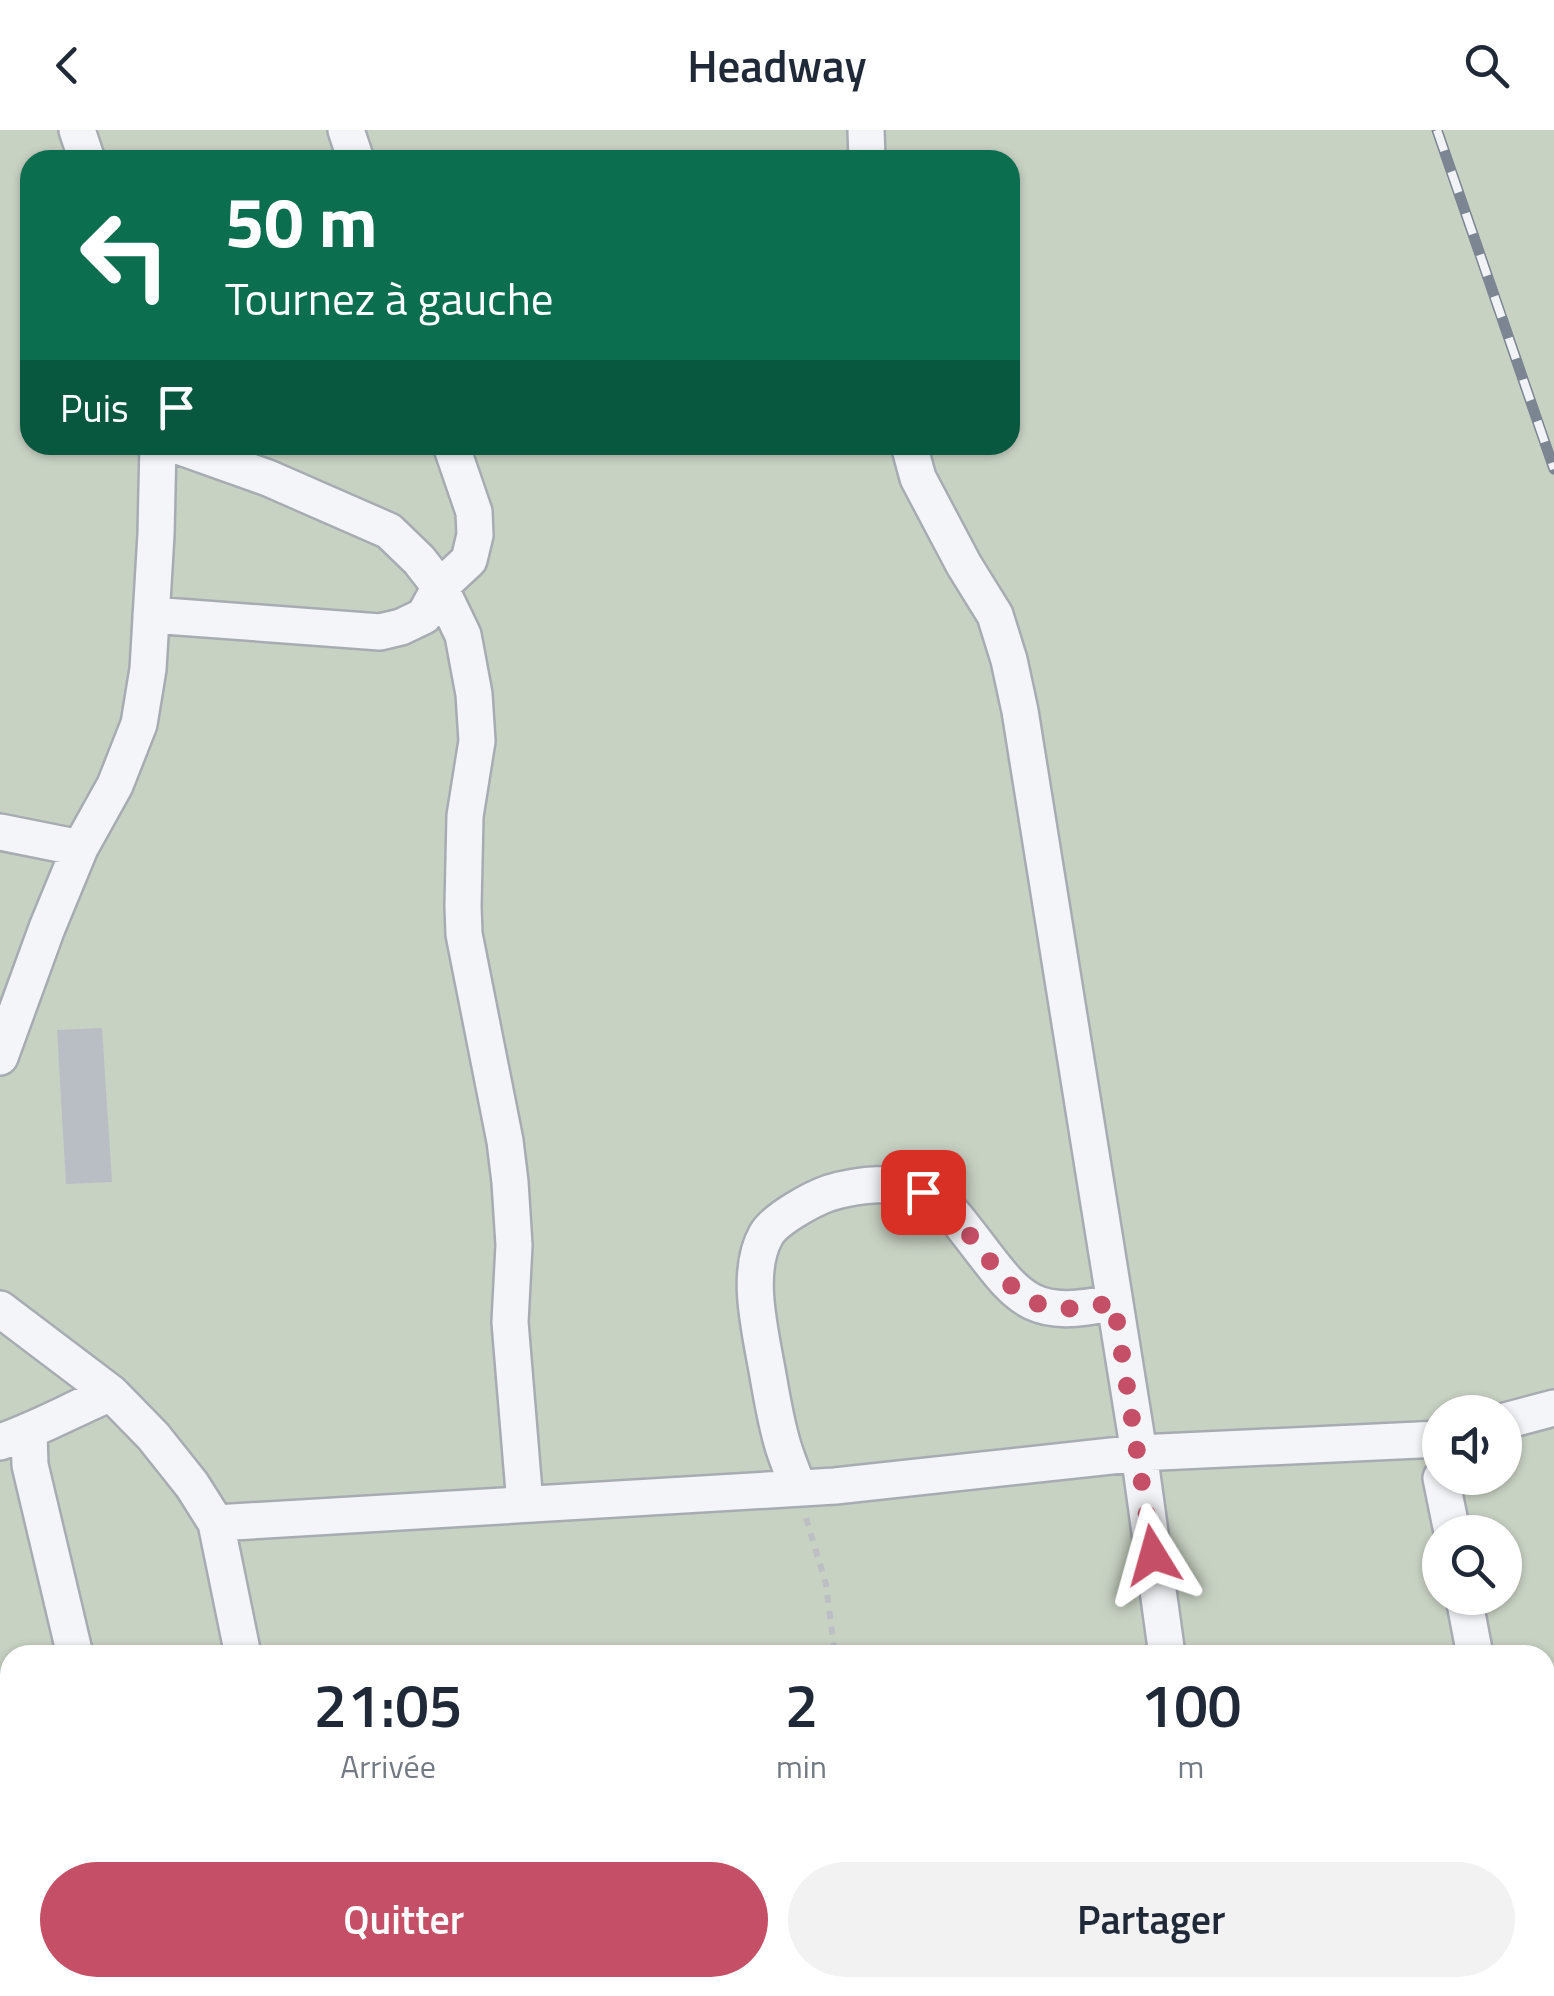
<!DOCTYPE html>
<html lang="fr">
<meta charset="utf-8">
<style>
:root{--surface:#fff;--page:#f2f2f3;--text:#1f2937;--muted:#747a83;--accent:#c54f66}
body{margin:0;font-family:"Titillium Web",sans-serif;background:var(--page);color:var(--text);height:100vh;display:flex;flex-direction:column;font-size:38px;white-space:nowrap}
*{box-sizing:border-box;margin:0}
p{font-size:32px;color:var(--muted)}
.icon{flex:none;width:55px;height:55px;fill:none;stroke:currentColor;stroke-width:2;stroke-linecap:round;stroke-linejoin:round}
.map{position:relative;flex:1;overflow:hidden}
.side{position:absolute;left:0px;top:1515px;width:1555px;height:352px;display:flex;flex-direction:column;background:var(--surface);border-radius:30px 30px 0 0;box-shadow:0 2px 8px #0004}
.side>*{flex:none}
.hud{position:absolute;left:20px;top:20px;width:1000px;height:305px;border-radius:30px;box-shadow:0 2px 8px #0004;background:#0b6e4f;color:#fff;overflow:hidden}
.buttons{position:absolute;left:1422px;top:1265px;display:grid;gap:20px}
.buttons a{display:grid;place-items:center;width:100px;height:100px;border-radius:50%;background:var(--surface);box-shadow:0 2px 8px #0004;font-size:50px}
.pin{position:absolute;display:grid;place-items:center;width:85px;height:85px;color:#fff;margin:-42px;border-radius:20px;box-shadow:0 5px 15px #0006}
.me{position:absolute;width:110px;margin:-55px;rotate:352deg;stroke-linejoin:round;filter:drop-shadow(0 0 8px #0008)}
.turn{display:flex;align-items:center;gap:35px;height:210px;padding:0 40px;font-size:45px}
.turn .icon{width:130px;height:130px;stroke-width:2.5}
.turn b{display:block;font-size:70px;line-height:85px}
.then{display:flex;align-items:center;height:95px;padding:0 40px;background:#0003;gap:20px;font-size:38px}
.eta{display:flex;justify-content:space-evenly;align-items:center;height:170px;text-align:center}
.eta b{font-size:60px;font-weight:600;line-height:70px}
.action{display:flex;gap:20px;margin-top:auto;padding:20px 40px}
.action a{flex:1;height:115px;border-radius:60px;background:var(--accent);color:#fff;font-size:40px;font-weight:600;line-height:115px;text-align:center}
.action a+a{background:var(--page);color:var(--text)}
header{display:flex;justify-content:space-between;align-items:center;height:130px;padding:0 40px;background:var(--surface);font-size:45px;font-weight:600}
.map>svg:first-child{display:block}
</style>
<header><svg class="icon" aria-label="back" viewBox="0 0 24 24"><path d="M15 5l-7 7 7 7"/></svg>Headway<svg class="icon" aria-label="search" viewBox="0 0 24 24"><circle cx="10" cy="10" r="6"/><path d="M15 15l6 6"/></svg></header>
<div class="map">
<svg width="1554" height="1866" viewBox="0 0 1554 1866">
<rect width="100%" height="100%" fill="#e1e5e9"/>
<path fill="#c8d2c3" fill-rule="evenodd" d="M 0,0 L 1554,0 L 1554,1866 L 0,1866 ZM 30,30 L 1010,30 L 1010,315 L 30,315 ZM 1440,1282 L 1505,1282 L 1505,1348 L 1440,1348 ZM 1440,1402 L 1505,1402 L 1505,1468 L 1440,1468 ZM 10,1525 L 1545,1525 L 1545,1858 L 10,1858 Z"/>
<path fill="#b9bec5" d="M 102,898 L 112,1052 L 66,1054 L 57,900 Z"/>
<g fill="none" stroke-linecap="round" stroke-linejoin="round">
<g stroke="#a7acb3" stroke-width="40">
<path id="minor" d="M 77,0 L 87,30
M 346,0 L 356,30
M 866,0 L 867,30
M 175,315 L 268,348 L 389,401 L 419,430 L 440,457 L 463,505 L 474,564 L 477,611 L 465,686 L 463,776 L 464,804 L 505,1011 L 510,1052 L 514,1115 L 510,1192 L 525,1374
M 909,315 L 918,348 L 964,435 L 995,485 L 1009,530 L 1020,581 L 1139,1323 L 1167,1525
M 151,485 L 380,502 L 401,497 L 424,486 L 440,457 L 469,430 L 475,405 L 474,382 L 451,315
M 0,702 L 80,718
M 0,927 L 47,798 L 80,718 L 115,655 L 139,594 L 148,539 L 156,404 L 158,315
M 0,1179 L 111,1263
M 1505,1291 L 1554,1278
M 29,1302 L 30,1335 L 75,1525
M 0,1312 C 38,1299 73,1279 111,1263 L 153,1306 L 192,1355 L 216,1393 L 243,1525
M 1441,1348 L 1452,1402
M 798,1358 C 794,1346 789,1334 785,1322 C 776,1296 772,1267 767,1240 C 760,1200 745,1142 766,1105 C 775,1089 812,1069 829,1063 C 859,1054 896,1050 926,1063 C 943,1071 955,1085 965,1099 C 1016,1163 1024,1193 1114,1172
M 216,1393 L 835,1356 L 1139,1323 L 1440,1309
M 1464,1468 L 1475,1525
M 1545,1848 L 1549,1866
M 208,1858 L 208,1866
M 1263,1858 L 1268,1866
M 33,1866 L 39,1858
M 1358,1866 L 1379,1858"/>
</g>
<path stroke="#bcbfc4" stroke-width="6" stroke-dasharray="8 8" stroke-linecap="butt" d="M 806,1388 L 826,1454 L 835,1525
M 915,1858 L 917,1866"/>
<use href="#minor" stroke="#f4f5f8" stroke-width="35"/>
<g stroke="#7c8592" stroke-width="11">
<path id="rail" d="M 1437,0 L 1554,339"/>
</g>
<use href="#rail" stroke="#f1f3f7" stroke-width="8" stroke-dasharray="22" stroke-linecap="butt"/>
</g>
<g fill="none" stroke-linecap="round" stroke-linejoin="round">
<path stroke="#c54f66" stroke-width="18" stroke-dasharray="0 32.4" d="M 923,1062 C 942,1071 955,1085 968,1103 C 1017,1165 1028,1192 1114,1172 L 1153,1425"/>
</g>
</svg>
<div class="buttons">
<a><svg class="icon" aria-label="sound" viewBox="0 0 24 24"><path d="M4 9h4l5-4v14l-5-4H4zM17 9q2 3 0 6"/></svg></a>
<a><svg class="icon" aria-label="search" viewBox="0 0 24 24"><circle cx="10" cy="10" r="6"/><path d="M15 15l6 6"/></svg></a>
</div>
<div class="pin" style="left:923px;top:1062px;background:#d93025"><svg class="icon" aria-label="arrive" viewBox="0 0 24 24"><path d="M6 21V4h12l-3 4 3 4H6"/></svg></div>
<svg class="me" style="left:1153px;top:1425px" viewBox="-20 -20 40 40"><path d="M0-17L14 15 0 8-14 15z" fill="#c54f66" stroke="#fff" stroke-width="4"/></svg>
<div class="hud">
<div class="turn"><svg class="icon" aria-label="left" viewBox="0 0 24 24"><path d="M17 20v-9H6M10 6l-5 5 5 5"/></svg><div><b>50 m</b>Tournez à gauche</div></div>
<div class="then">Puis<svg class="icon" aria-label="arrive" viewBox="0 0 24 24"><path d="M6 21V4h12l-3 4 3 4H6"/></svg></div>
</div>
<section class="side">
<div class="eta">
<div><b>21:05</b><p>Arrivée</p></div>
<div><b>2</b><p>min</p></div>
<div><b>100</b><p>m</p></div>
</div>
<div class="action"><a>Quitter</a><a>Partager</a></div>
</section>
</div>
